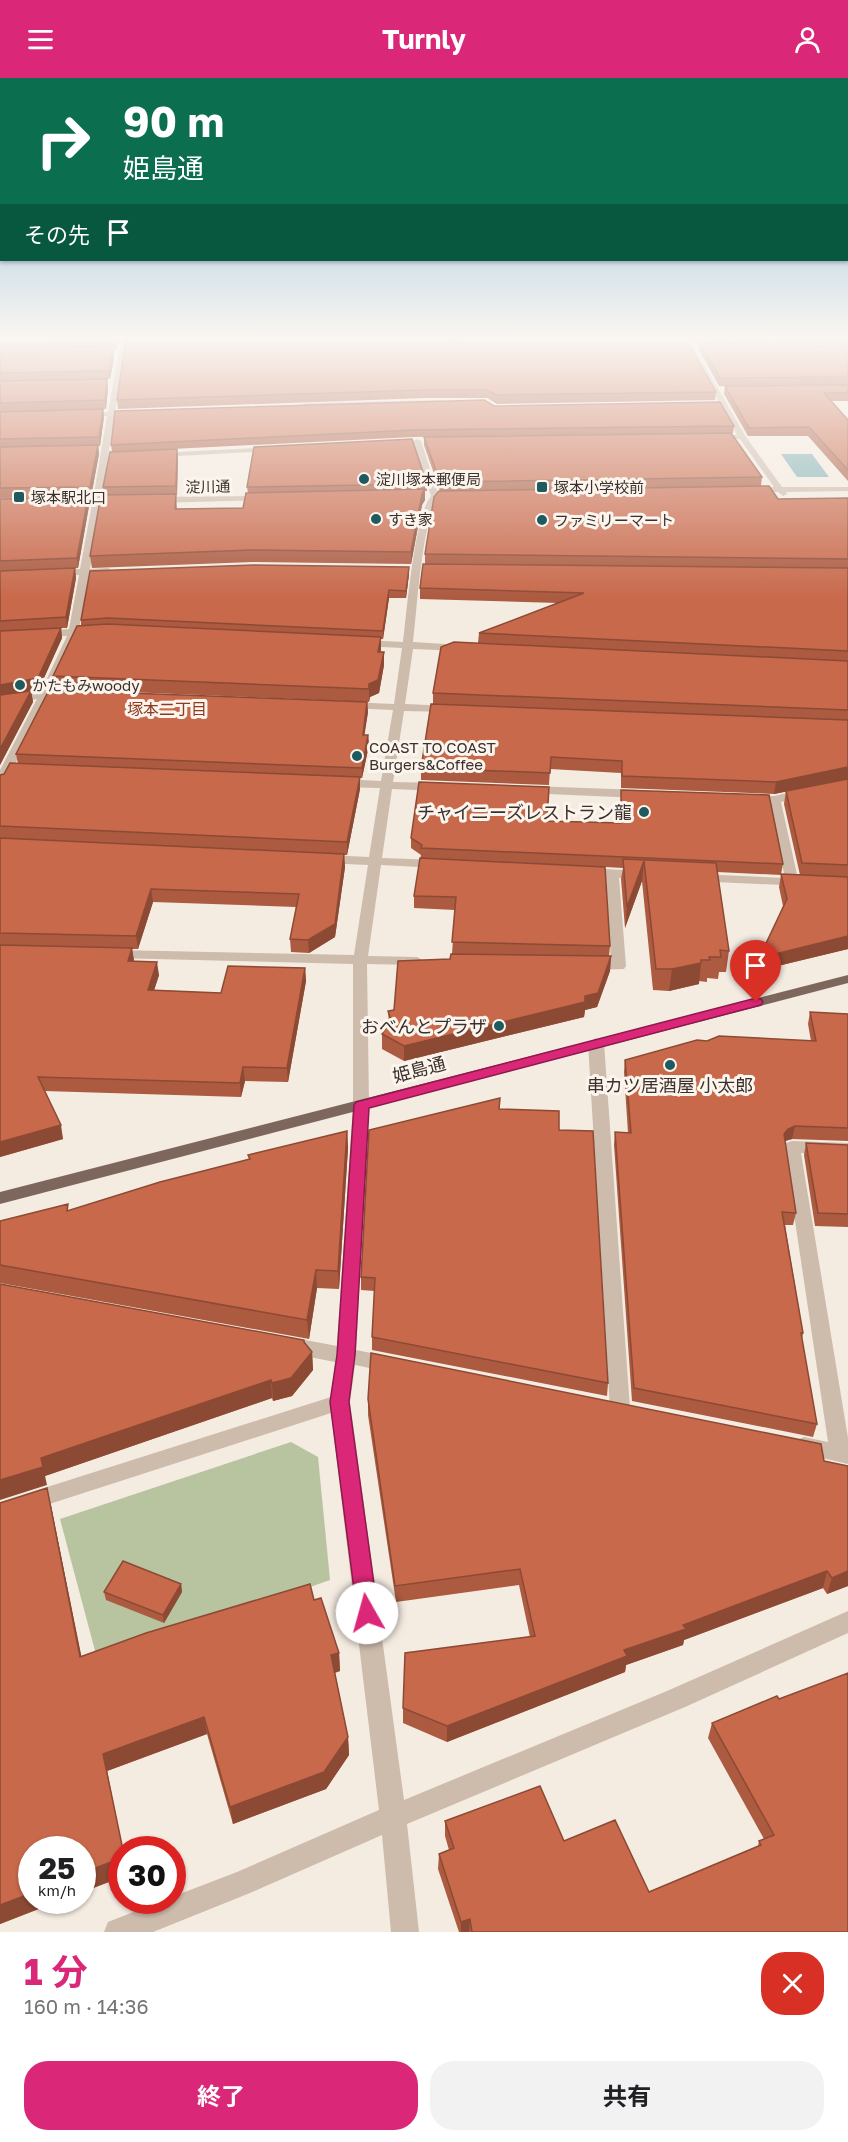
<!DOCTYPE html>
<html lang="ja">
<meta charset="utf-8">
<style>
:root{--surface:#fff;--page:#f2f2f2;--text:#202124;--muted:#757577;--accent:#db2777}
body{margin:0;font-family:"Golos Text","Noto Sans JP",sans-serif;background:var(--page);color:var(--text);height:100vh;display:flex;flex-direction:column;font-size:22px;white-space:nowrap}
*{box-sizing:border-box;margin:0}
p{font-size:20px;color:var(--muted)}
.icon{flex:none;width:33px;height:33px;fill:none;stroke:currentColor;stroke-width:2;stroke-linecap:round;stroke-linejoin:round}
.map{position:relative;height:1854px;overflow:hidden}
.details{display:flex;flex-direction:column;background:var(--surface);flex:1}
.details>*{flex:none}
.guide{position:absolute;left:0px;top:0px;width:849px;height:183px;box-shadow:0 2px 4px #0004;background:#0b6e4f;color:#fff;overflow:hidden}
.speed{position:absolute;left:18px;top:1758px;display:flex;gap:12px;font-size:30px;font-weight:700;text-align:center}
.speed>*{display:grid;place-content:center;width:78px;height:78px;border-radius:50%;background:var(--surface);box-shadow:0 2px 4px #0004;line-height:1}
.speed small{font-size:15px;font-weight:400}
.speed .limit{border:9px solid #d22;background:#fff;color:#111}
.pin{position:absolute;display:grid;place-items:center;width:51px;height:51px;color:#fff;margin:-62px -26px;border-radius:50% 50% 50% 0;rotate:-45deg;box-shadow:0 0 6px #0007}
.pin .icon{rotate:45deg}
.me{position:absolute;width:66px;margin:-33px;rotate:353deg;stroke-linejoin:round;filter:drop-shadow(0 0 4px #0008)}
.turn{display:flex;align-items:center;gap:21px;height:126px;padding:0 24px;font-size:27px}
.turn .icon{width:78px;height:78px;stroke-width:2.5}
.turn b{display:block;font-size:42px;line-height:51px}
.then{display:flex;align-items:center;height:57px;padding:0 24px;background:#0003;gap:12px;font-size:22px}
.round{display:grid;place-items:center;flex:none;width:63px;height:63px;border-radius:24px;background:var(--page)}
.overview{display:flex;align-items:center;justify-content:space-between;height:102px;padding:0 24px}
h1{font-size:36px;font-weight:700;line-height:45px;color:var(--accent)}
.cta{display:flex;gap:12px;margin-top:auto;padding:12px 24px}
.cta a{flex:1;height:69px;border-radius:24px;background:var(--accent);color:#fff;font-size:24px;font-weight:700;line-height:69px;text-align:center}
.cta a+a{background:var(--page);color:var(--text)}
header{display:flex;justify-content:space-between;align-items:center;height:78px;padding:0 24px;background:var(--accent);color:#fff;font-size:27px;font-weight:700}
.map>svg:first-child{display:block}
</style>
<header><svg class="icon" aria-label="menu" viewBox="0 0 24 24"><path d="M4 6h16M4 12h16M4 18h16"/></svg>Turnly<svg class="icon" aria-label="person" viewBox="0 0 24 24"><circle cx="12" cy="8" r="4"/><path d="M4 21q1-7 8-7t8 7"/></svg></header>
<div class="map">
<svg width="848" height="1854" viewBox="0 0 848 1854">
<rect width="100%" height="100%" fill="#f4ebe1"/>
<path fill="#b8c4a0" d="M 291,1364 L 318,1379 L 330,1502 L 98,1584 L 60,1441 Z"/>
<path fill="#7fb0b2" d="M 781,376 L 812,376 L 829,399 L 797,399 Z"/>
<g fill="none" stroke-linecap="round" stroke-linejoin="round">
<path fill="#cdbbac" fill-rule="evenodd" d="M 121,261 L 127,261 L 115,334 L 135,333 L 139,335 L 114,338 L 102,421 L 120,420 L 124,423 L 120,426 L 101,426 L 90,491 L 108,490 L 113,493 L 108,496 L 89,497 L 79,551 L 93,550 L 98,553 L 93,556 L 77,557 L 52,613 L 65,614 L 70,617 L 65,620 L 49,619 L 6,704 L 0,708 L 0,692 L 37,621 L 0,627 L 0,621 L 41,613 L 67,558 L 42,559 L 37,556 L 42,553 L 69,551 L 79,497 L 57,498 L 52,495 L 57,492 L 80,491 L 92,426 L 69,427 L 65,424 L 69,421 L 93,421 L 107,338 L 84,339 L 80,337 L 108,334 Z
M 684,261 L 720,265 L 693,267 L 746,359 L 782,409 L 848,409 L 848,413 L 786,414 L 787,416 L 783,418 L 778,414 L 750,414 L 750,410 L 753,410 L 774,409 L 740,361 L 715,361 L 711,359 L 715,357 L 737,357 L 687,267 L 666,265 L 685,263 Z
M 441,322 L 443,325 L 306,329 L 302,327 L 306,325 Z
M 417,361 L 421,363 L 439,418 C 422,441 417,532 413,564 L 461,567 L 466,570 L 461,573 L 413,571 L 405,626 L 449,628 L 455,631 L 449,634 L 404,633 L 393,704 L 439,705 L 445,709 L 439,713 L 392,711 L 382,780 L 438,782 L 445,786 L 438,790 L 381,787 L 368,878 L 417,879 L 424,883 L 417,887 L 367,886 L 369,1027 L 356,1272 L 396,1280 L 399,1286 L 396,1292 L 389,1294 L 355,1287 L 350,1324 L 404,1722 L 667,1613 L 848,1533 L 848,1555 L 685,1629 L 407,1746 L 419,1854 L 391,1854 L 382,1757 L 250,1815 L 153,1854 L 104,1854 L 108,1844 L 164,1822 L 172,1822 L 172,1819 L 237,1794 L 379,1732 L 331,1335 L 0,1442 L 0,1424 L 331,1319 L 335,1284 L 289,1275 L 282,1272 L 279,1267 L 282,1262 L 289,1259 L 337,1268 L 353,1027 L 353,886 L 114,880 L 107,876 L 114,872 L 354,877 L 368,787 L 324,785 L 317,781 L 324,777 L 369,779 L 380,710 L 340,709 L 334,705 L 340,701 L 381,703 L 393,632 L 347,630 L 341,627 L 347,624 L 394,626 L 402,570 L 363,568 L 358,565 L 363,562 L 403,564 C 407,533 414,439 431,418 L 413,363 Z
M 274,369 L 275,371 L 271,373 L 158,379 L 154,377 L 158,375 Z
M 267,418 L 268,420 L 264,422 L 156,425 L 152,422 L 156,419 Z
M 529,708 L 640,712 L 646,716 L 640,720 L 525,715 L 523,712 Z
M 804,711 L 810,715 L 808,718 L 781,724 L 798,801 L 805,802 L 807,805 L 805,808 L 693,803 L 691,800 L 698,796 L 785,800 L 769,725 L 751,725 L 745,721 L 751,717 L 774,718 Z
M 587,790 L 641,793 L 648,797 L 641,801 L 619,800 L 626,888 L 624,891 L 591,892 L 584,888 L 591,884 L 611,884 L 606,799 L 582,797 L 580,794 Z
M 596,960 L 604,965 L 630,1331 L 627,1337 L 620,1339 L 613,1337 L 610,1331 L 588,965 Z
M 792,1063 L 848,1065 L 848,1077 L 801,1075 L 848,1360 L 848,1386 L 797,1374 L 794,1368 L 797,1362 L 804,1359 L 828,1364 L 784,1069 L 786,1065 Z"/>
<path fill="#7d675c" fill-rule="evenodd" d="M 848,897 L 848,905 L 0,1126 L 0,1114 Z"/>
</g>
<path fill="#ac5a40" d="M 0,261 L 119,261 L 116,272 L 0,274 Z
M 443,261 L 682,261 L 444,264 Z
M 693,261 L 848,261 L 848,269 L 693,262 Z
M 699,263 L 848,270 L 848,323 L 831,323 L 848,342 L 848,403 L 808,358 L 748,358 L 724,316 L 725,308 L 792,308 L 719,308 L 698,270 Z
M 439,265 L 716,314 L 715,322 L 497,326 L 487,320 L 426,320 L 118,331 L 117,322 Z
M 0,275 L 114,280 L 110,301 L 0,303 Z
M 0,303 L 108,309 L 106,331 L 0,334 Z
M 494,328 L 734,348 L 733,355 L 414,359 L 112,374 L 111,367 Z
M 103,331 L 104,339 L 100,368 L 98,368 L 99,376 L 91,419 L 0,420 L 0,334 Z
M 424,359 L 762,399 L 761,408 L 440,413 L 424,367 Z
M 178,380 L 177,417 L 176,417 L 177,431 L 243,430 L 248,415 L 247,409 L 427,406 L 427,413 L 425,413 L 425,422 L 422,427 L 411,486 L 253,484 L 92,490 L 90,478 L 104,417 L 103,409 Z
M 848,420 L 848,701 L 774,716 L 621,710 L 621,695 L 550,691 L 549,707 L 421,702 L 421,690 L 433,626 L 433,615 L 478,565 L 479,555 L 558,525 L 420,521 L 420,510 L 425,486 L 425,476 L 778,421 Z
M 0,421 L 89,428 L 78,490 L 0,493 Z
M 75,490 L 76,500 L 67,550 L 61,550 L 62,560 L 39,611 L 31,613 L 33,624 L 0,687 L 0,493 Z
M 409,496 L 406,520 L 389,520 L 383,561 L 381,561 L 381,574 L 384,574 L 384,587 L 379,615 L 370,619 L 369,624 L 55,611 L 53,598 L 81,547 L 81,542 Z
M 367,624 L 368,634 L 364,657 L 368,657 L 369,667 L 362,700 L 360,700 L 360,711 L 347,777 L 344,777 L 345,789 L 335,859 L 309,875 L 291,874 L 290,861 L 296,829 L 153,824 L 138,871 L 132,871 L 134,883 L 159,897 L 154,912 L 221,915 L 305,890 L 306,903 L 288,1004 L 245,1003 L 241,1019 L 44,1013 L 63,1061 L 0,1079 L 0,697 L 4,696 L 18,686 L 16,676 Z
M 848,701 L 848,871 L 757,893 L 783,828 L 779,809 L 781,797 L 717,794 L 729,873 L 726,894 L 719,894 L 718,901 L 707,900 L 707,904 L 699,903 L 699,906 L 669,913 L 653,912 L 642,803 L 625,850 L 621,801 L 623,790 L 605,789 L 610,868 L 609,878 L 611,878 L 610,893 L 597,929 L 585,932 L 584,939 L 404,983 L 382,971 L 382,956 L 389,946 L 388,933 L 394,932 L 450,881 L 452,876 L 455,832 L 414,830 L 414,818 L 421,777 L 411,770 L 411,760 L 547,743 L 621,745 L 621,712 L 783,786 L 781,796 L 800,797 L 784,726 L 786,713 Z
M 810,934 L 848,936 L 848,1063 L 792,1061 L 785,1063 L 796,1135 L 793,1147 L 785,1147 L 803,1255 L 802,1261 L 817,1346 L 813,1359 L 632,1323 L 614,1067 L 615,1054 L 628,1055 L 624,994 L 625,982 L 707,963 L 811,963 L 808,946 Z
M 500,1031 L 559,1052 L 608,1305 L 607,1318 L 372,1272 L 372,1259 L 375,1213 L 361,1212 L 361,1199 Z
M 347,1053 L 348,1070 L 339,1211 L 317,1210 L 309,1261 L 0,1205 L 0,1143 L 69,1133 L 249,1081 L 248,1077 Z
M 806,1065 L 848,1067 L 848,1149 L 815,1148 L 804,1077 Z
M 0,1206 L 304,1262 L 304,1265 L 312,1274 L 313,1292 L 292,1318 L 273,1323 L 272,1320 L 45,1398 L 47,1407 Z
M 368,1321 L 821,1366 L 848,1508 L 827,1516 L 823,1510 L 684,1562 L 683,1567 L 626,1587 L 625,1594 L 447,1664 L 403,1645 L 403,1630 L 530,1559 L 519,1507 L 396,1524 L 368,1337 Z
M 0,1425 L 51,1428 L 81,1578 L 314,1522 L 339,1575 L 340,1593 L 335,1595 L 348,1659 L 349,1677 L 326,1711 L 233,1746 L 207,1656 L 107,1693 L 122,1772 L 122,1799 L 0,1846 Z
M 181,1506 L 182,1514 L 164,1545 L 106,1522 L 104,1514 Z
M 712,1645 L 848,1854 L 459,1854 L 438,1791 L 439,1776 L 449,1772 L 445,1758 L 445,1743 L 564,1763 L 649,1814 L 758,1768 L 759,1763 L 764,1761 L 708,1660 Z"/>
<path fill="#8c4a34" d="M 116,261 L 119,261 L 116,272 L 115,264 Z
M 113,273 L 114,280 L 110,301 L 109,293 Z
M 107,301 L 108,309 L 106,331 L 105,322 Z
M 103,331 L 104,339 L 100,368 L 99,359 Z
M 98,367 L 99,376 L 91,419 L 90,409 Z
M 177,371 L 178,380 L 177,417 L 176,408 Z
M 425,411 L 425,422 L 422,427 L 411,486 L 411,474 L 422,416 Z
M 88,419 L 89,428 L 78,490 L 77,480 Z
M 409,489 L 409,496 L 406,520 L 406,513 Z
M 75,490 L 76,500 L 67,550 L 66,539 Z
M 389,512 L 389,520 L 383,561 L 383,553 Z
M 61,550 L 62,560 L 39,611 L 31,613 L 33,624 L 0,687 L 0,607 Z
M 381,559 L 381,571 L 379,587 L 378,574 Z
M 384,574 L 384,587 L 379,615 L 370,619 L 369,624 L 369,606 Z
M 367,624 L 368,634 L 363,667 L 363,657 Z
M 368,657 L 369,667 L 362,700 L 362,690 Z
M 848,689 L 848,701 L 774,716 L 776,704 Z
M 360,699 L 360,711 L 347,777 L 347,764 Z
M 344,776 L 345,789 L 335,859 L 309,875 L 308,862 Z
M 644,783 L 642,803 L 625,850 L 627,829 Z
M 151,811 L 153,824 L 138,871 L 136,858 Z
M 848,858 L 848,871 L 757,893 L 759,880 Z
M 132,870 L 134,883 L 128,883 Z
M 611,878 L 610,893 L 597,929 L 585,932 L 584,939 L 404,983 L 404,968 L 585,918 Z
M 157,884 L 159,897 L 150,925 L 148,912 Z
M 701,885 L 699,906 L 669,913 L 672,891 Z
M 305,890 L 306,903 L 288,1004 L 287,990 Z
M 243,989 L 245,1003 L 241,1019 L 240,1005 Z
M 61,1047 L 63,1061 L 0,1079 L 0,1064 Z
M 795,1048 L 792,1061 L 785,1063 L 784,1056 L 788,1051 Z
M 347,1053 L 348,1070 L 339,1211 L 338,1193 Z
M 316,1192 L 317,1210 L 309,1261 L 307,1242 Z
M 312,1274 L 313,1292 L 292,1318 L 273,1323 L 272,1305 Z
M 271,1302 L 272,1320 L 45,1398 L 47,1407 L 0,1422 L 0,1402 L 41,1380 Z
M 47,1410 L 51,1428 L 85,1596 L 80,1579 Z
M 827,1493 L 823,1510 L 684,1562 L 683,1567 L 626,1587 L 625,1594 L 447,1664 L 447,1648 L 683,1547 Z
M 848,1493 L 848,1508 L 827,1516 L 832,1500 Z
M 181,1506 L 182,1514 L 164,1545 L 163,1537 Z
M 339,1575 L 340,1593 L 332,1595 L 331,1577 Z
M 204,1639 L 207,1656 L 107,1693 L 123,1772 L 103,1676 Z
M 348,1659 L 349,1677 L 326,1711 L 233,1746 L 230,1729 Z
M 122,1780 L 122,1799 L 82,1814 L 82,1795 Z
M 32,1815 L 32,1822 L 61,1822 L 0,1846 L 0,1827 Z
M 470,1841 L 469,1854 L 461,1854 L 461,1844 Z"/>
<path fill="#c8694b" stroke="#8c4a34" stroke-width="1.5" d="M 0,261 L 116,261 L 115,264 L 0,267 Z
M 126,261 L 435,261 L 439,265 L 687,263 L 716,314 L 497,317 L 487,312 L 426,312 L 117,322 Z
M 699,263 L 848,270 L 848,299 L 720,300 Z
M 113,273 L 109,293 L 0,295 L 0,275 Z
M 107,301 L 105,322 L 0,325 L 0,303 Z
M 848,307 L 848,315 L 824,315 L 848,342 L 848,392 L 809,349 L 749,350 L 725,308 Z
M 484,322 L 494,328 L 720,324 L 734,348 L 414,352 L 111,367 L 115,333 Z
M 103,331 L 99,359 L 0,361 L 0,334 Z
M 731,355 L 762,399 L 440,404 L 424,359 Z
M 412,361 L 427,406 L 247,409 L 254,369 Z
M 98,367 L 90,409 L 0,410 L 0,369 Z
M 177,371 L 176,408 L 103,409 L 110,374 Z
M 769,408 L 778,421 L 848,420 L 848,481 L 425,476 L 434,419 L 439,413 Z
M 425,411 L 422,416 L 411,474 L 252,472 L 90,478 L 101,417 L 176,416 L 175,431 L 243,430 L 246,415 Z
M 88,419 L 77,480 L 0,483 L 0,421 Z
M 423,486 L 848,490 L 848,573 L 479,555 L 584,515 L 420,510 Z
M 253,487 L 409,489 L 406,513 L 389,512 L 383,553 L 108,540 L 81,542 L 90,493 Z
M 75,490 L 66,539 L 0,543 L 0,493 Z
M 107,546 L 381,559 L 378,574 L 384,574 L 378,602 L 369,606 L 369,611 L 53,598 L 77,548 Z
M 61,550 L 38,600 L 0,607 L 0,553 Z
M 454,564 L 848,583 L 848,632 L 433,615 L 441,569 Z
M 49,612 L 367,624 L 363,657 L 368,657 L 362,690 L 16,676 Z
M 31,613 L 0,671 L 0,617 Z
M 431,626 L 848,642 L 848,689 L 776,704 L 622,698 L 622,683 L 551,679 L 550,695 L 421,690 Z
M 10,685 L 360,699 L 347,764 L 0,748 L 0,697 L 4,696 Z
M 848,701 L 848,787 L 802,785 L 786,713 Z
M 419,704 L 549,709 L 547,743 L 621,745 L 621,712 L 769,717 L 783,786 L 421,770 L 422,767 L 411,760 Z
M 0,760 L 344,776 L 335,846 L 308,862 L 290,861 L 299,816 L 151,811 L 136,858 L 0,855 Z
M 420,780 L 605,789 L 610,868 L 452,864 L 456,819 L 414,818 Z
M 623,781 L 716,785 L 729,873 L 720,872 L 721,879 L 709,879 L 710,882 L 701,882 L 701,885 L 672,891 L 656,891 L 644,783 L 627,829 Z
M 781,796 L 848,799 L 848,858 L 759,880 L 787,821 Z
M 0,867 L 132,870 L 128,883 L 157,884 L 148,912 L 221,915 L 228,888 L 305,890 L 287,990 L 243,989 L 240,1005 L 38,999 L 61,1047 L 0,1064 Z
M 451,876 L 611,878 L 598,915 L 585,918 L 585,924 L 404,968 L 382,956 L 391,942 L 388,933 L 394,932 L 398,883 L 450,881 Z
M 810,934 L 848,936 L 848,1050 L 795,1048 L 788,1051 L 784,1056 L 796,1135 L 782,1134 L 803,1255 L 801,1255 L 817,1346 L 634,1310 L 615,1054 L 631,1055 L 625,982 L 697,962 L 707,963 L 719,958 L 816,963 Z
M 500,1020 L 499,1031 L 559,1033 L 559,1052 L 593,1053 L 608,1305 L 372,1259 L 375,1200 L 361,1199 L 369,1052 Z
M 347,1053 L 338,1193 L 316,1192 L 307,1242 L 0,1187 L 0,1143 L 68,1126 L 67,1133 L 160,1104 L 250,1081 L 248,1077 Z
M 806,1065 L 848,1067 L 848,1136 L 818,1135 Z
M 0,1206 L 304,1262 L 304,1264 L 312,1274 L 291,1300 L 272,1305 L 271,1302 L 41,1380 L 43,1389 L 0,1402 Z
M 371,1275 L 821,1366 L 824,1383 L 848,1388 L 848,1493 L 832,1500 L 827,1493 L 683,1547 L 686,1551 L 624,1572 L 627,1578 L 447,1648 L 403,1630 L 405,1575 L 535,1558 L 520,1491 L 395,1508 L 368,1321 Z
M 47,1410 L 80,1579 L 146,1555 L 310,1506 L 314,1522 L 321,1520 L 339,1575 L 331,1577 L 348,1659 L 324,1694 L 230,1729 L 204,1639 L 103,1676 L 123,1772 L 122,1772 L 122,1780 L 82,1795 L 82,1772 L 32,1772 L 32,1815 L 0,1827 L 0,1425 Z
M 123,1483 L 181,1506 L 163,1537 L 104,1514 Z
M 848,1595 L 848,1854 L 472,1854 L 470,1841 L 461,1844 L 439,1776 L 454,1770 L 445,1743 L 540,1708 L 564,1763 L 615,1742 L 649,1814 L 761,1767 L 759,1763 L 774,1757 L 712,1645 L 777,1618 L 779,1621 Z"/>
<linearGradient id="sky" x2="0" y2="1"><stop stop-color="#7eb2d2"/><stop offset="0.5" stop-color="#faf6f2"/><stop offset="1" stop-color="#faf6f2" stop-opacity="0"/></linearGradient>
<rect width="848" height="521" fill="url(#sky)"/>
<path fill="#db2777" stroke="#8e194d" stroke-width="1.5" d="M 756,920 L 761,921 L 763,924 L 761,927 L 369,1030 L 355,1277 L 349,1324 L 378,1535 L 375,1542 L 367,1545 L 360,1542 L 357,1535 L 330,1324 L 337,1277 L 354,1027 L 356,1024 Z"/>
<g fill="#1f5a5e" stroke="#fbf5ee" stroke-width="2">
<circle cx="364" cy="401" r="6"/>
<rect x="536" y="403" width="12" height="12" rx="3"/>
<rect x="13" y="413" width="12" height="12" rx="3"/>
<circle cx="376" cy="441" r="6"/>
<circle cx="542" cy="442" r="6"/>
<circle cx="20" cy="607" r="6"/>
<circle cx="357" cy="678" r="6"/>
<circle cx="644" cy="734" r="6"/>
<circle cx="499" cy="948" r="6"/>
<circle cx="670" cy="987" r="6"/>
</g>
<g text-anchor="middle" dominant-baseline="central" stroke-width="6" stroke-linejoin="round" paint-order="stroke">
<g font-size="15" fill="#3b302b" stroke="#fbf5ee" text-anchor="start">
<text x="376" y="401">淀川塚本郵便局</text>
<text x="554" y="409">塚本小学校前</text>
<text x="31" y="419">塚本駅北口</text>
<text x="388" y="441">すき家</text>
<text x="554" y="442">ファミリーマート</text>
<text x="32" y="607">かたもみwoody</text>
<text x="369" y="669">COAST TO COAST<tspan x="369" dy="17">Burgers&amp;Coffee</tspan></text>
</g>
<g font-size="15" fill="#3b302b" stroke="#fbf5ee">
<text transform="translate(208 408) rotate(-1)">淀川通</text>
</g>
<g font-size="16" fill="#8c3b22" stroke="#fbf5ee">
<text x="167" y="631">塚本二丁目</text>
</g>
<g font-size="18" fill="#3b302b" stroke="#fbf5ee" text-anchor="end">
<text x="632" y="734">チャイニーズレストラン龍</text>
<text x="487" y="948">おべんとプラザ</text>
<text x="670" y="1007" text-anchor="middle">串カツ居酒屋 小太郎</text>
</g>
<g font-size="18" fill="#3b302b" stroke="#fbf5ee">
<text transform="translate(419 991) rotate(-15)">姫島通</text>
</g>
</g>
</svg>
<div class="speed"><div>25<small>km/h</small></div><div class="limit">30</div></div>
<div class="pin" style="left:756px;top:924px;background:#d93025"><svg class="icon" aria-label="arrive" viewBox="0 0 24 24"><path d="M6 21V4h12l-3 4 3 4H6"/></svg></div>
<svg class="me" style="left:367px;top:1535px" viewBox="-20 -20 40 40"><circle r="19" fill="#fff"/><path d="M0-13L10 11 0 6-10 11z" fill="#db2777"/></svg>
<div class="guide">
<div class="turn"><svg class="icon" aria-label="right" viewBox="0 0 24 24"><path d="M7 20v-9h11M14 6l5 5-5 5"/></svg><div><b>90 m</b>姫島通</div></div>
<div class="then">その先<svg class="icon" aria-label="arrive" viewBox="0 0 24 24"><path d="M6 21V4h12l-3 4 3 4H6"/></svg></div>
</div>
</div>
<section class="details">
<div class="overview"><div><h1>1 分</h1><p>160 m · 14:36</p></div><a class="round" style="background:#d93025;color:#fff"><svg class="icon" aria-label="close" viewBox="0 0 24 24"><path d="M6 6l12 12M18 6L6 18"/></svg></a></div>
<div class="cta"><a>終了</a><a>共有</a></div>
</section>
